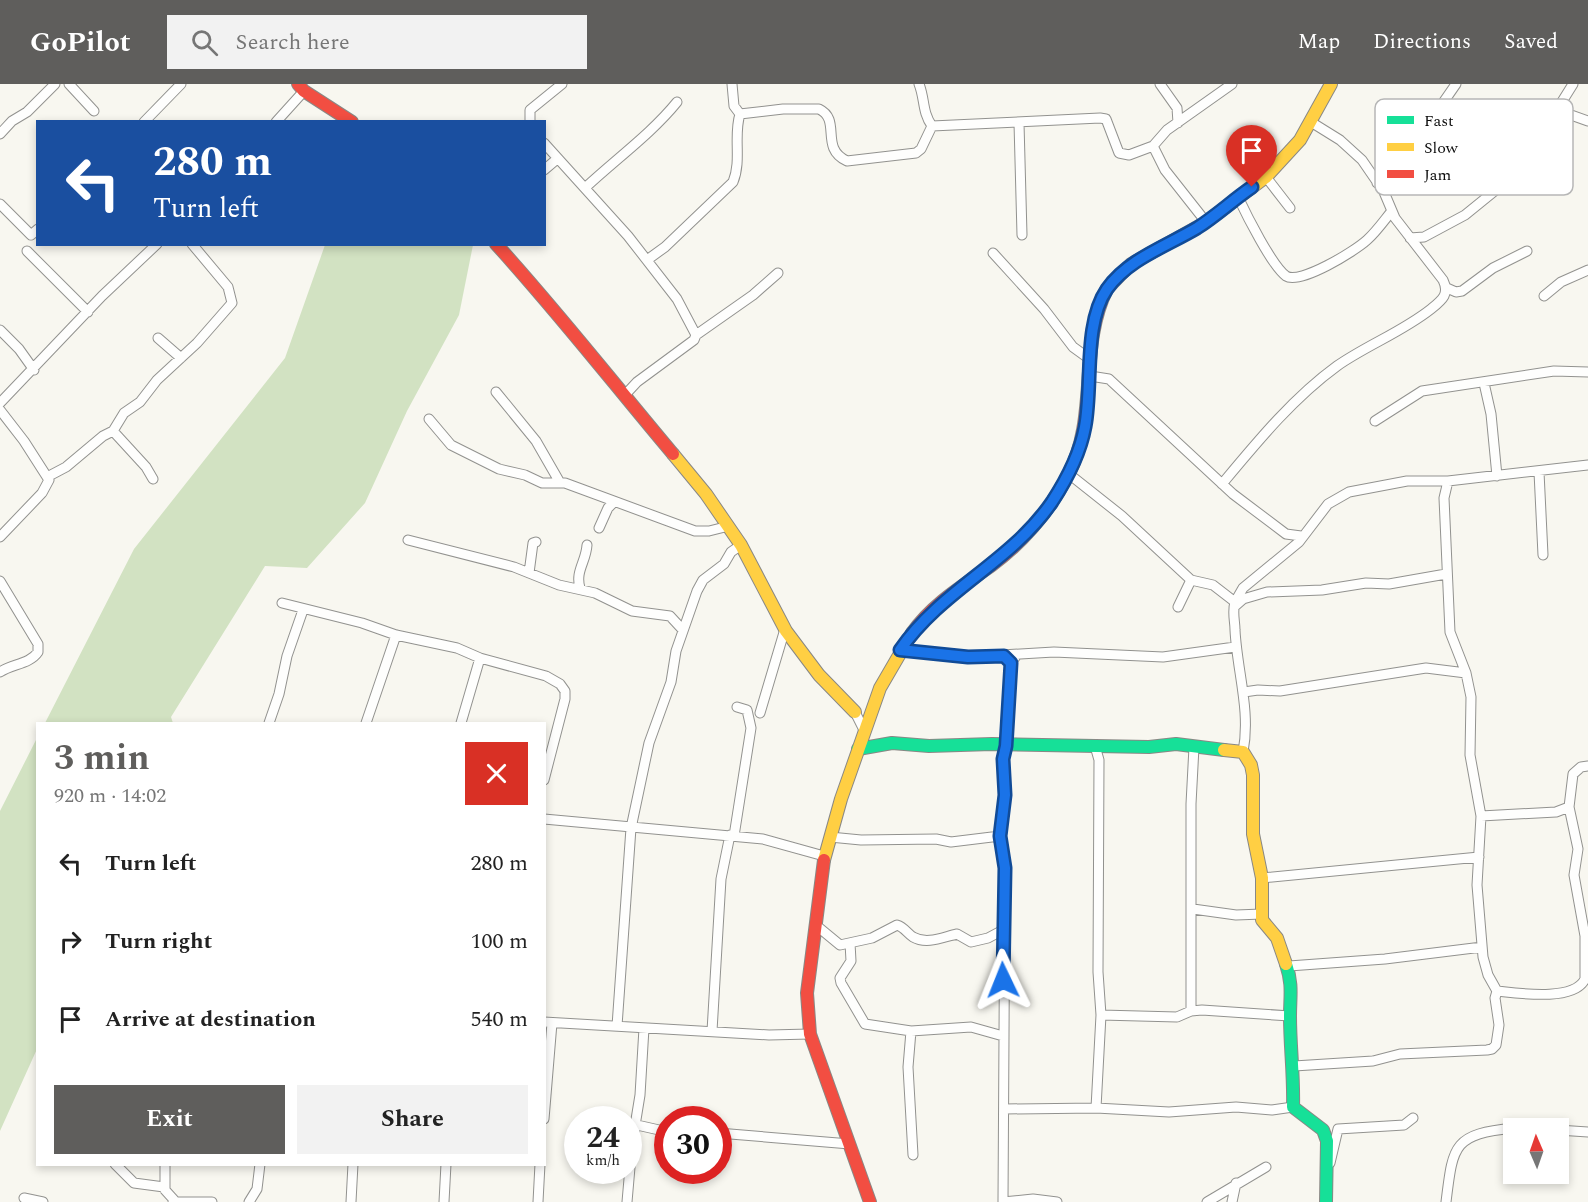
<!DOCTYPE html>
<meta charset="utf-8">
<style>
:root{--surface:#fff;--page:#f2f2f2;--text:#222;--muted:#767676;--accent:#5f5e5c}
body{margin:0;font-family:Spectral,serif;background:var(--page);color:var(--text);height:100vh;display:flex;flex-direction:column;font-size:22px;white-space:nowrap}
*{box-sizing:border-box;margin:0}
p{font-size:20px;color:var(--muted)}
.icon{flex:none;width:33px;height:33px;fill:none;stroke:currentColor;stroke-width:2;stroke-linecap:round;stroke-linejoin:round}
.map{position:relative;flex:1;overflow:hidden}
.side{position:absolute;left:36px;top:638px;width:510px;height:444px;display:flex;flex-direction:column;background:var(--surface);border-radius:0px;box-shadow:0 3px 9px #0003}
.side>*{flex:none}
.top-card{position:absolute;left:36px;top:36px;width:510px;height:126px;border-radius:0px;box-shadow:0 3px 9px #0003;background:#1a4fa0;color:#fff;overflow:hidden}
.needle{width:39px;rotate:358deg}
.fabs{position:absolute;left:1503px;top:1034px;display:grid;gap:12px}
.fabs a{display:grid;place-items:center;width:66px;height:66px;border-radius:0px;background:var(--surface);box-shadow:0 3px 9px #0003;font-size:30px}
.speed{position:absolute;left:564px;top:1022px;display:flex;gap:12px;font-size:30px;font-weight:700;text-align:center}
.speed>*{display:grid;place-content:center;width:78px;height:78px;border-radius:50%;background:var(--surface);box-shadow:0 3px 9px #0003;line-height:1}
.speed small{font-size:15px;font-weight:400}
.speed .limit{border:9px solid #d22;background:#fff;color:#111}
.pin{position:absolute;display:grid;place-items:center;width:51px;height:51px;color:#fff;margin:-62px -26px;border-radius:50% 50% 50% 0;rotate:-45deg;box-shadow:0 0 6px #0007}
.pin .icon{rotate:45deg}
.me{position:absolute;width:66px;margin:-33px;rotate:358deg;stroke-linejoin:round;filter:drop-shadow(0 0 4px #0008)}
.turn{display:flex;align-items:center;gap:21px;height:126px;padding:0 18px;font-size:27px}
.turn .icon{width:78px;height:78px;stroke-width:2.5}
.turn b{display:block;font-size:42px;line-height:51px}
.round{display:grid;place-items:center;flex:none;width:63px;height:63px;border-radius:0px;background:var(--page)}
.headline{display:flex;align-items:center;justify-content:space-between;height:102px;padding:0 18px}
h1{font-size:36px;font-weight:700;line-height:45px;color:var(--accent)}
.primary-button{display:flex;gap:12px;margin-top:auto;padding:12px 18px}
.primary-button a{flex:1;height:69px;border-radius:0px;background:var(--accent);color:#fff;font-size:24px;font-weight:700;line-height:69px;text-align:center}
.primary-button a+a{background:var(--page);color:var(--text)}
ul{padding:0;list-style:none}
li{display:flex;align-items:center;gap:18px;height:78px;padding:0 18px}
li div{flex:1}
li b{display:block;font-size:22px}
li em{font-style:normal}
header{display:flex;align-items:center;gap:36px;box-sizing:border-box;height:84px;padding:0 30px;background:var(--accent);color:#fff}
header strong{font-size:28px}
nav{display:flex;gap:33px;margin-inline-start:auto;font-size:21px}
.search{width:420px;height:54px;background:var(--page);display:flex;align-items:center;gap:15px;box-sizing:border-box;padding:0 21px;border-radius:0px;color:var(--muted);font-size:22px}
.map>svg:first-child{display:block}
</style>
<header>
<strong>GoPilot</strong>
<div class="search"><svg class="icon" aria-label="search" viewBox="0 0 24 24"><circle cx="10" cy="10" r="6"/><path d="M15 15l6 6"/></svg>Search here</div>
<nav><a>Map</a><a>Directions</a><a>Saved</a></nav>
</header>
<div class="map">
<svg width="1588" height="1118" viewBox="0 0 1588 1118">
<rect width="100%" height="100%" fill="#f8f7f0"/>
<path fill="#d2e2c2" d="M 325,161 L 473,161 L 459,231 L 407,327 L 365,419 L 307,484 L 265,482 L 171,633 L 173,639 L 45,639 L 134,465 L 285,274 Z
M 37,654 L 37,965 L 0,1047 L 0,727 Z"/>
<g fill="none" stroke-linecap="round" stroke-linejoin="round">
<g stroke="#92928f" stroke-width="11">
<path id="street" d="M 69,0 L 94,27
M 732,0 L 734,22 L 740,30
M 919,0 C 925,15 922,28 932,42
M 1160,0 L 1177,24 L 1178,39
M 1557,26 L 1588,37
M 740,30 L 783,25 L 819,25 C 842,36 819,64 847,77 L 916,69 L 921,65 L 932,42
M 144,38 L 181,0
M 276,38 L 304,7
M 530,38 L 530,26 L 562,0
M 1019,39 L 1022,151
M 932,42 L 1100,34 L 1106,35 L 1119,69 L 1129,71 L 1153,62 L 1167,46 L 1232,0
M 0,50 L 12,37 L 27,28 L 55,0
M 544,59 L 628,152 L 677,215 L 696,251 L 694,256 L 637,298 L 624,312
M 1153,62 L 1165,86 L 1206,138
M 544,86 L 557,75
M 1266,93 L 1290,124
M 1377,99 L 1390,94 L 1395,88 L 1456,0
M 586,103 C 616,75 652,49 677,18
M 1238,113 C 1246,130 1272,182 1286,192 C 1300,201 1355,167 1367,156 C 1376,148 1383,138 1391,128
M 0,120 L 31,151 L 38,145
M 1410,154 L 1424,153 L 1465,131 L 1518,88 L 1573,0
M 27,167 L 88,228
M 993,169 L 1044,225 L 1073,263 L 1091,276
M 647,176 L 665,163 L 733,98 C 742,76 733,52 740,30
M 1447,204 L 1456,208 L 1462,207 L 1493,184 L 1527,167
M 1544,212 L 1561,198 L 1588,186
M 0,246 L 19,265 L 34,286
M 696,251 L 753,211 L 778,189
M 158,254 L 181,274
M 1090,292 L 1109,295 L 1233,410 L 1286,450 L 1301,452
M 1484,299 L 1491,330 L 1497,392
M 496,308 L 536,357 L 559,397
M 0,319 L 102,212 L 157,160
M 0,326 L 24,357 L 49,396 L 42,409 L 0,453
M 429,335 L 451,361 L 499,385 L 525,391 L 542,399 L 565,399 L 695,447 L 709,447 L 729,442
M 1375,337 L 1422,307 L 1554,287 L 1588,288
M 113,347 L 146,383 L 153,395
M 1539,388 L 1543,471
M 1069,390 L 1122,432 L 1191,496 L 1213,501 L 1235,518 C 1232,528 1235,537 1235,546 C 1237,587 1251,627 1243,668
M 49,392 L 66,383 L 103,352 L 113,347 L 124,329 L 140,318 L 157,296 L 197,259 L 232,219 L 228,203 L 192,160
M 1222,400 C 1257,358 1293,314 1337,282 C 1367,261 1402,248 1431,225 C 1442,216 1450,210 1443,196 L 1395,134 L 1384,108 L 1362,76 L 1340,56 L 1311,38
M 599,444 L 608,424 L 614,418
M 408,456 L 514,483 L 559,501 L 595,509 L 632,527 L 670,532 L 682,545
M 529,489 L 533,459 L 536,458
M 0,497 L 38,560 L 38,568 C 30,580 12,580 0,588
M 580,504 C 575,487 586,478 587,461
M 1235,518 L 1243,504 L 1299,458 L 1328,420 L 1349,408 L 1407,397 L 1448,397 L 1588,381
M 282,519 L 362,539 L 396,551 L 457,564 L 480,574 L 546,592 L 560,600 L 565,607 L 565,615 L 544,696
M 1235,522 L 1243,515 L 1267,508 L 1322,506 L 1366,499 L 1389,500 L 1446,490
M 1178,523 L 1191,496
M 900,566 L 968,573 L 1054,568 L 1163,573 L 1235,563
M 1244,608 L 1258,606 L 1280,607 L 1426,584 L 1466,589
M 855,628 L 864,646
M 760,629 L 785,545
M 269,639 L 279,610 L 287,572 L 303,526
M 366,639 L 396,551
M 461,639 L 480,574
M 1095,662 L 1099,676 L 1098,888 L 1101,931 L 1096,1024
M 1481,732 L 1556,728 L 1569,723
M 544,735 L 763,755 L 824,772
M 734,752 L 751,644 L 747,626 L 737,623
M 830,753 L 861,756 L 936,755 L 951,758 L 1000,752
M 1262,794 L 1479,773
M 1193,825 L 1236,831 L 1262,830
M 817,842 L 840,861 L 872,854 L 897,841 C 904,843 907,849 913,853 C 927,861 943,853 957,850 L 971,858 L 988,854 L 1003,846
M 850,859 L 851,877 L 840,894 L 841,899 L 865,940 L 911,947 L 971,943 L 1003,952
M 1289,882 L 1385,875 L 1482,863
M 1497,907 C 1517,909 1574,918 1585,895 L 1585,852 L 1574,791 L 1578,765 L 1569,723 L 1573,690 L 1581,683 L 1588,682
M 1191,927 L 1191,720 L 1194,663
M 1101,931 L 1177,933 L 1191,927 L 1202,926 L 1290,932
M 544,938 L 769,951 L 810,950
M 617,942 L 631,744 L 649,659 L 671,598 L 676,567 L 697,507 L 703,496 L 724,480 L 731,468 L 741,461
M 712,947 L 721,795 L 730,751
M 911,947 L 908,983 L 913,1071
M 1294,982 L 1373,977 L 1400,970 L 1487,966 L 1492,965 L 1496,961 L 1499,941 L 1495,914 L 1497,907 L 1488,891 L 1483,873 L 1477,801 L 1481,732 L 1470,671 L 1471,613 L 1466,589 L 1450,548 L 1444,414 L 1448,397
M 1005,1025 L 1096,1024 L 1169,1028 L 1236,1023 L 1272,1026 L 1293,1023
M 544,1035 L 552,939
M 637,1041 L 668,1048
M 1516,1044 L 1530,1044
M 1558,1046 L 1588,1048
M 718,1049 L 850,1060
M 1330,1079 L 1338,1045 L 1404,1041 L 1413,1034
M 115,1080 L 134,1099 L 164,1103
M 165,1080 L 165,1106 L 175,1117
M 24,1114 L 43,1118
M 173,1118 L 212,1118
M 249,1118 L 257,1105 L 260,1080
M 351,1118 L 353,1080
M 444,1118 L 446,1080
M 538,1118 L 540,1080
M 627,1118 L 632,1060 L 640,1011 L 644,944
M 1003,1118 L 1005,784 L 1000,752 L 1005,711 L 1003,675 L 1006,661 L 1011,579 L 1016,572
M 1003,1118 L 1033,1115 L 1057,1118
M 1207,1118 L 1266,1083
M 1232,1118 L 1236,1099
M 1446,1118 C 1453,1061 1453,1050 1514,1044"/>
</g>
<g stroke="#898885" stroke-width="14">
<path id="fast" d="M 858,665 L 892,659 L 929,662 L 992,660 L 1149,663 L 1176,660 L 1224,666
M 1286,880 C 1293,901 1290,912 1290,932 C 1290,963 1294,992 1293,1023 L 1323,1046 L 1327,1057 L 1326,1118"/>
</g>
<g stroke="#898885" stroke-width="14">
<path id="slow" d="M 1107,205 L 1131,180 L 1206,138 L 1266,93 L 1300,56 L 1331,0
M 673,370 L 706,410 L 741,461 L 786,547 L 819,591 L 855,628
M 1224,666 L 1243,668 L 1251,681 L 1253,691 L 1253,750 L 1262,794 L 1262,836 L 1277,854 L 1286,880
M 824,776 L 841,715 L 880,604 L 912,549"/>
</g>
<g stroke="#898885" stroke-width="14">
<path id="jam" d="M 298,0 L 304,7 L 352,38
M 496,160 C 558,228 614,300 673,370
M 912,549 C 932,520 964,501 992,481 C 1023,458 1050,426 1068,391 C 1099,333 1078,263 1107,205
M 824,776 L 807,909 L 810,950 L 870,1118"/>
</g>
<use href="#street" stroke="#fefefd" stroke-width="9"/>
<use href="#fast" stroke="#16e098" stroke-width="12"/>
<use href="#slow" stroke="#ffcf43" stroke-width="12"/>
<use href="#jam" stroke="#f24e42" stroke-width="12"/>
</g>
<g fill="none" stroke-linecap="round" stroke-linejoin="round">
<g stroke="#114b97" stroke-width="15">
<path id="route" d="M 1003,896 L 1005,784 L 1000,752 L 1005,711 L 1003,675 L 1006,662 L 1011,579 L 1004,572 L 968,573 L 900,566 C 942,505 1010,479 1052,418 C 1067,395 1080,370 1085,343 C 1093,302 1083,240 1107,205 C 1128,175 1167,162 1197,144 C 1216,132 1233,116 1252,103"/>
</g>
<use href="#route" stroke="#1a73e8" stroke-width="10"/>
</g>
<rect x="1375" y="15" width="198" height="96" rx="9" fill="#fff" stroke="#b6b6b6" stroke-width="1.5"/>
<rect x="1387" y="32" width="27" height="8" fill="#16e098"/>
<rect x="1387" y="59" width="27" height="8" fill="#ffcf43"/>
<rect x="1387" y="86" width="27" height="8" fill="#f24e42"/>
<g font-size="16" fill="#0c0c0c">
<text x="1424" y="42">Fast</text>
<text x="1424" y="69">Slow</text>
<text x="1424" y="96">Jam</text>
</g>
</svg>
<div class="fabs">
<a><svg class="needle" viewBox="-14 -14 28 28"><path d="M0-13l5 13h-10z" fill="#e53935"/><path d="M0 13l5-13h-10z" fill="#767676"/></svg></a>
</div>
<div class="speed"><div>24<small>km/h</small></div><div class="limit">30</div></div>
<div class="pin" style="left:1252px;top:103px;background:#d93025"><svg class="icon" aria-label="arrive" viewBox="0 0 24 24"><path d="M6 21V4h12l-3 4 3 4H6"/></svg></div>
<svg class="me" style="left:1003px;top:896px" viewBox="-20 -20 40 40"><path d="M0-17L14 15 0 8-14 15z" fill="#1a73e8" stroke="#fff" stroke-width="4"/></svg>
<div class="top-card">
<div class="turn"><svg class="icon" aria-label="left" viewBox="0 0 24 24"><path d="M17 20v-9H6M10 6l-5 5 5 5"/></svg><div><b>280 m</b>Turn left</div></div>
</div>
<section class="side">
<div class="headline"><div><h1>3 min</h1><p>920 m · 14:02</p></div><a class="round" style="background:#d93025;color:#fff"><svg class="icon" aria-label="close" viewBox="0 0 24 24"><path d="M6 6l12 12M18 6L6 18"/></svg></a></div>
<ul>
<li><svg class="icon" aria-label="left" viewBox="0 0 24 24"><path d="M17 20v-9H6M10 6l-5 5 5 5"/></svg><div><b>Turn left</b></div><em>280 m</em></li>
<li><svg class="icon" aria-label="right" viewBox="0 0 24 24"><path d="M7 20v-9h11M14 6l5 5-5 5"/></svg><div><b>Turn right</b></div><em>100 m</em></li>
<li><svg class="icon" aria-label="arrive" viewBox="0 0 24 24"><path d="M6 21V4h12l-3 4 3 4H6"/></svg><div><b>Arrive at destination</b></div><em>540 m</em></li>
</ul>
<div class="primary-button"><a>Exit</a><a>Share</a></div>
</section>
</div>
